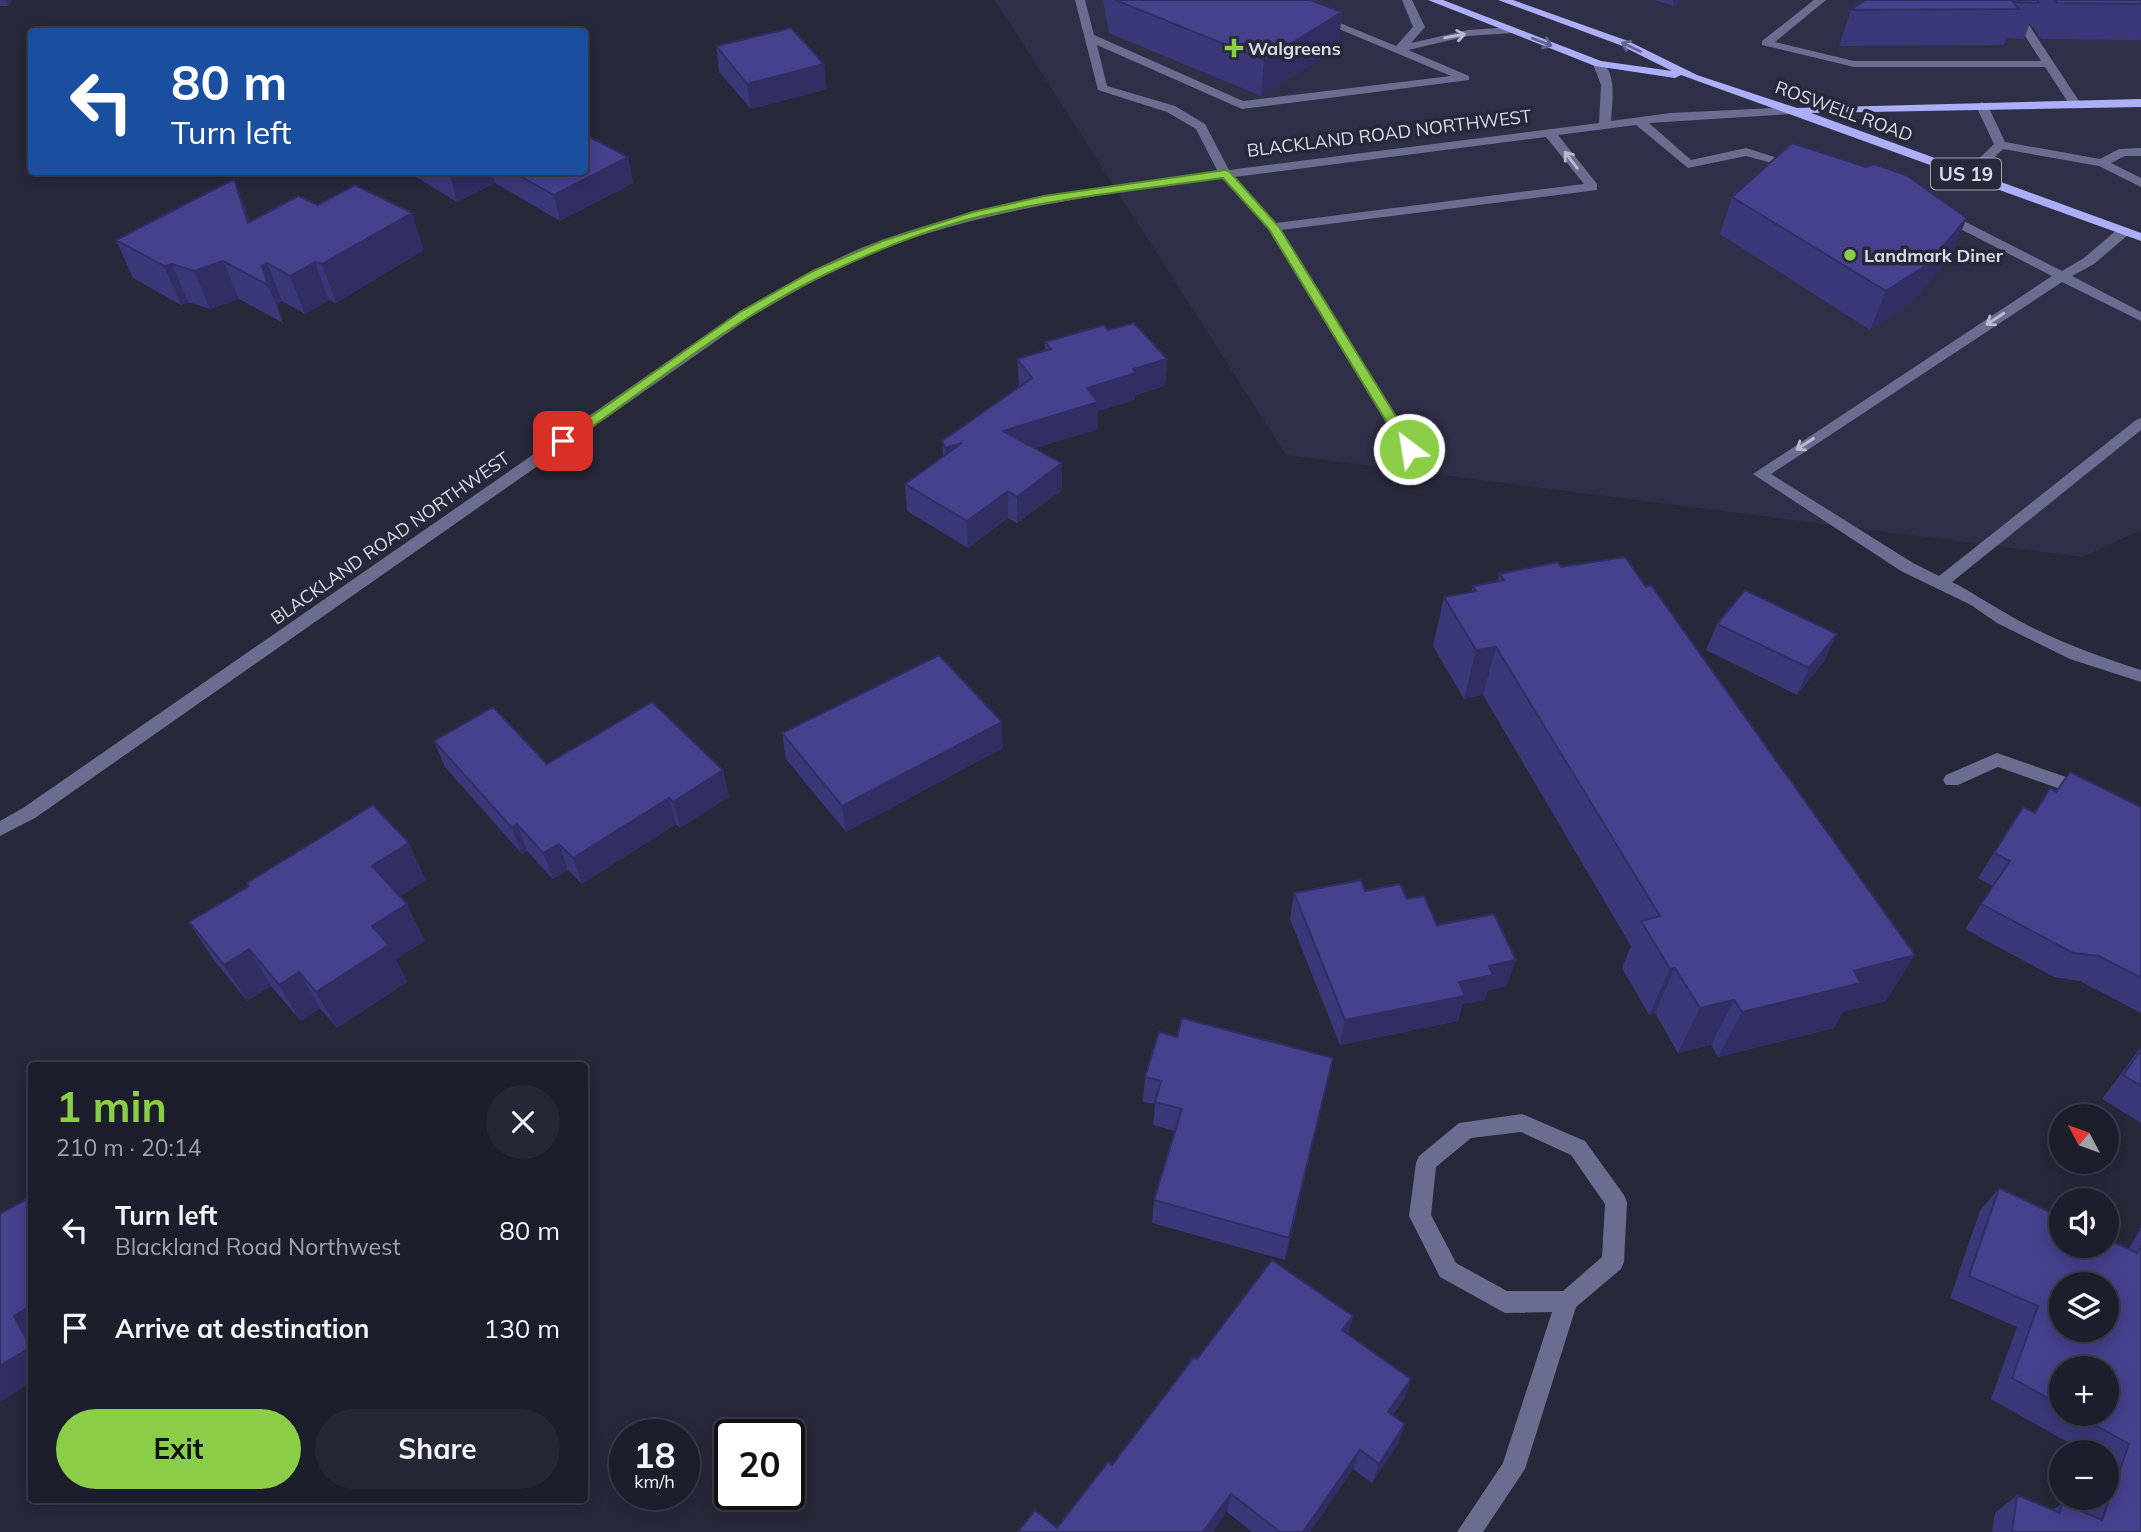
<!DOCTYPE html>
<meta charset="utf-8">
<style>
:root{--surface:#1d1e2c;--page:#252734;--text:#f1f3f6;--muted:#a0a2a9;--line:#3b3c48;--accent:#8ace47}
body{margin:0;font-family:Mulish,sans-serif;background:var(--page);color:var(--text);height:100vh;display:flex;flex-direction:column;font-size:26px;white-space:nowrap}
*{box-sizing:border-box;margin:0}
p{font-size:23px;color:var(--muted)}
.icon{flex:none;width:38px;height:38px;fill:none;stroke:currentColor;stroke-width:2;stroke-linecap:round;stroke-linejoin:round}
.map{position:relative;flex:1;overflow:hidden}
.details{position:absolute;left:28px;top:1062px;width:560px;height:441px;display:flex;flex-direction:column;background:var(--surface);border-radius:7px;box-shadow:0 4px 18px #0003,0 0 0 2px var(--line)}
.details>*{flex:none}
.guide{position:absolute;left:28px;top:28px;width:560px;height:147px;border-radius:7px;box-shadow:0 4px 18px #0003,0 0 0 2px var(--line);background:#1a4fa0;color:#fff;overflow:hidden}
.needle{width:46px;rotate:311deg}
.buttons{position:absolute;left:2049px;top:1104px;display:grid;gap:14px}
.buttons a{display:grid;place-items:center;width:70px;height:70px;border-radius:50%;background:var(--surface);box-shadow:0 4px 18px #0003,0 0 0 2px var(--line);font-size:35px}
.speed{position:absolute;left:609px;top:1419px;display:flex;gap:14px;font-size:35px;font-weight:700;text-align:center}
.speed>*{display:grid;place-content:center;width:91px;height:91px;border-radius:50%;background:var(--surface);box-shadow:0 4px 18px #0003,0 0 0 2px var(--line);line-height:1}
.speed small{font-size:18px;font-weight:400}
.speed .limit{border:4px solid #111;border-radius:10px;background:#fff;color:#111}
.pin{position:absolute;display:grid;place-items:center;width:60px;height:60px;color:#fff;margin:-30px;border-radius:14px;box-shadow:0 4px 10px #0006}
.me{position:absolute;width:77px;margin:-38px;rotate:329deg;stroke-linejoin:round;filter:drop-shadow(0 0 5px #0008)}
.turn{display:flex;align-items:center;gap:24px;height:147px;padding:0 28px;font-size:32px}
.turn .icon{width:91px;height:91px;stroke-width:2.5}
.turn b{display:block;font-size:49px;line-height:60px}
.round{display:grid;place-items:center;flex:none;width:74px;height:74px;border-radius:37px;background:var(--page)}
.summary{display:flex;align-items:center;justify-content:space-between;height:119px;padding:0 28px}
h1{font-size:42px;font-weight:700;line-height:52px;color:var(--accent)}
.cta{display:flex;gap:14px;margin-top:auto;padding:14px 28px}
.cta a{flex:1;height:80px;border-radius:42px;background:var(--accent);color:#111;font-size:28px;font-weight:700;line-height:80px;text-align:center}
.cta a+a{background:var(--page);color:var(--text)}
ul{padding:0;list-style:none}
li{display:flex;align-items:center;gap:21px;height:98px;padding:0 28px}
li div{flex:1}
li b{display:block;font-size:26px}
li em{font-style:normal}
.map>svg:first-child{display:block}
</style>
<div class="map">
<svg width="2141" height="1532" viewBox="0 0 2141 1532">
<rect width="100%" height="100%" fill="#27283a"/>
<path fill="#2f3048" d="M 995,0 L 2141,0 L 2141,530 L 2082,557 L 1286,455 Z"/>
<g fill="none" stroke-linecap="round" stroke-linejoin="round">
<path fill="#6b6d90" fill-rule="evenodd" d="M 1075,0 L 1085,0 L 1094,35 L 1243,101 L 1451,76 L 1270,0 L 1284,0 L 1396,46 L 1413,27 L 1402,0 L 1412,0 L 1425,27 L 1411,43 L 1468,30 L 1512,27 L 1518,30 L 1512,33 L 1468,36 L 1408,50 L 1469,76 L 1469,80 L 1242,109 L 1097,45 L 1107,86 L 1175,106 L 1205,124 L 1229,170 L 1599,123 L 1601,85 L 1593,64 L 1599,61 C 1618,70 1612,103 1611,121 L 1670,113 L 1795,107 L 1795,113 L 1791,114 L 1649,123 L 1691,160 L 1746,148 L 1800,165 L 1794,169 L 1746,156 L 1688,168 L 1636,125 L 1558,135 L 1597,184 L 1597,190 L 1281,230 L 1416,449 L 1409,454 L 1402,449 L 1268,229 L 1222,178 C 1110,193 999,207 892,245 C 841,264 795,291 749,318 L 35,818 L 0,836 L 0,821 L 23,808 L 739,312 C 786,285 832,258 882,240 C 991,201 1104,186 1218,172 L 1196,129 L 1167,112 L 1098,90 ZM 1546,137 L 1584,184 L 1276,223 L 1234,177 Z
M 1814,0 L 1826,0 L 1775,42 L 1854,61 L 2041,61 L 2013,17 L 1996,0 L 2007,0 L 2021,13 L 2081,104 L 2071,107 L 2045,67 L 1854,67 L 1762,45 L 1762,41 Z
M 1982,102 L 1988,106 L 2005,142 L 2100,159 L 2119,149 L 2141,148 L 2141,156 L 2125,156 L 2111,163 L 2141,178 L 2141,187 L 2099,166 L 2003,149 L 1973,178 L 1965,178 L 1965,172 L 1994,144 L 1976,106 Z
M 1944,211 L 2062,271 L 2084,258 L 2119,228 L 2129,228 L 2129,234 L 2094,264 L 2072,276 L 2141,312 L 2141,321 L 2062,282 L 1771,474 L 1913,563 L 1939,576 L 2136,420 L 2141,418 L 2141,430 L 1952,582 C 1972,592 1989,604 2009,615 C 2050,639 2095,655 2141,670 L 2141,682 L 2070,659 L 1997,623 L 1971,605 L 1901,571 L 1753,474 L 2052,276 L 1939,218 L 1938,215 Z
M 1997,753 L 2089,785 L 2092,790 L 2089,795 L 2083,797 L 1998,767 L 1958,785 L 1946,785 L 1943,780 L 1946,775 Z
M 1522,1114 L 1585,1141 L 1624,1195 L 1627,1202 L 1624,1262 L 1621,1269 L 1576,1307 L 1525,1469 L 1483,1532 L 1457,1532 L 1503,1463 L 1552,1312 L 1505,1313 L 1440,1277 L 1409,1216 L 1416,1163 L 1419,1156 L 1459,1123 ZM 1521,1132 L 1571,1155 L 1605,1204 L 1602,1257 L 1563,1291 L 1507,1291 L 1456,1263 L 1431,1215 L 1436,1167 L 1471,1138 Z"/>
<path fill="#acaef7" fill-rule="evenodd" d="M 1428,0 L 1443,0 L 1601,61 L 1672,71 L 1620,45 L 1498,0 L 1513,0 L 1628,41 L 1697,75 L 1797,108 L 2141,99 L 2141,107 L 1811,113 L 2141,233 L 2141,241 L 1681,75 L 1675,78 L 1595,66 Z"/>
</g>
<path fill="#3b3879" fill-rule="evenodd" d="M 0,0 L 12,0 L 8,6 L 0,6 Z
M 1103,0 L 1310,0 L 1342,12 L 1338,48 L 1261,96 L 1109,33 Z
M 1655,0 L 1682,0 L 1673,6 Z
M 1865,0 L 2141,0 L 2141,40 L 2041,39 L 2030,23 L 2024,39 L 2006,38 L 2004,45 L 1839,46 L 1851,10 Z
M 716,46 L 827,89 L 751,109 L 719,72 Z
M 628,157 L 633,183 L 560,221 L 495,183 L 457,202 L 411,174 L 410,172 L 584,172 Z
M 1732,197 L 1951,256 L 1912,303 L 1870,330 L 1720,234 Z
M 318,205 L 424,250 L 336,303 L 329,300 L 305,314 L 282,301 L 277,304 L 283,323 L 239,299 L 210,309 L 188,302 L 181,305 L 133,278 L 116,240 L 251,221 Z
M 1108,330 L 1167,359 L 1165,386 L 1135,395 L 1135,400 L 1098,411 L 1098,429 L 1035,448 L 1062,490 L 1017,523 L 1008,518 L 968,548 L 907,511 L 905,484 L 943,457 L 942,441 L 1019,387 L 1017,359 L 1045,351 L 1045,342 Z
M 1499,574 L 1886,1001 L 1843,1012 L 1834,1028 L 1718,1057 L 1711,1045 L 1678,1053 L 1655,1013 L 1649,1015 L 1622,968 L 1631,946 L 1483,695 L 1464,699 L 1433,646 L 1444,597 L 1471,592 L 1473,586 L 1497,582 Z
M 1717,624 L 1825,660 L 1797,695 L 1706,650 Z
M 782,733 L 1003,748 L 846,832 L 786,759 Z
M 434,741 L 547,764 L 723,770 L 729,797 L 680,828 L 676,824 L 582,884 L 568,870 L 553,879 L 527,851 L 522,854 L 445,767 Z
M 2050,788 L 2056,792 L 2141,807 L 2141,1013 L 2080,981 L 2054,977 L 1965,929 L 1993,886 L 1978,878 L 2023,807 L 2034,813 Z
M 426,880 L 401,896 L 425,941 L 396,959 L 407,982 L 337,1028 L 320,1008 L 301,1021 L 271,986 L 247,1001 L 213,959 L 189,922 L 249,886 L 247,883 Z
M 1365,891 L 1407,899 L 1507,986 L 1488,990 L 1485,1000 L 1462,1004 L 1458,1021 L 1340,1045 L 1290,919 L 1294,893 Z
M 1177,1037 L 1333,1058 L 1285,1260 L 1152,1223 L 1154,1200 L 1175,1131 L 1153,1125 L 1155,1104 L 1143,1102 L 1145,1077 Z
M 2141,1047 L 2141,1123 L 2102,1099 Z
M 1999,1188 L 2129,1249 L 2141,1227 L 2141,1532 L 1992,1532 L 1995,1513 L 2017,1495 L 2053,1510 L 2062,1503 L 2087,1514 L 2092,1498 L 2107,1498 L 2107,1452 L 2085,1452 L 1991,1399 L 2017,1327 L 1950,1298 L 1980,1211 ZM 2062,1368 L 2107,1414 L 2062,1414 Z
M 1353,1316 L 1348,1334 L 1411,1379 L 1404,1399 L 1393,1415 L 1405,1424 L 1398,1444 L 1372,1483 L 1353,1469 L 1310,1532 L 1252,1532 L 1227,1512 L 1057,1528 L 1112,1465 L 1197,1359 Z"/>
<path fill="#302e63" d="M 5,0 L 12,0 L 8,6 Z
M 1674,0 L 1682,0 L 1673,6 Z
M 1342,12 L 1338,48 L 1261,96 L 1264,60 Z
M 824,64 L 827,89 L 751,109 L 747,84 Z
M 628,157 L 633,183 L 560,221 L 554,195 Z
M 459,172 L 492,172 L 495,183 L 457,202 L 450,176 Z
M 234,179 L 249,217 L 263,260 L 248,223 Z
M 412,213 L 424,250 L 336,303 L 322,264 Z
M 1967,218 L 1951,256 L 1912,303 L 1870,330 L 1886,291 Z
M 223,261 L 239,299 L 210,309 L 194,271 Z
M 315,262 L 329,300 L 305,314 L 290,276 Z
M 267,263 L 282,301 L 277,304 L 283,323 L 268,285 L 262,266 Z
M 172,264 L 188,302 L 181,305 L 164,266 Z
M 1167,359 L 1165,386 L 1135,395 L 1135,400 L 1098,411 L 1098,429 L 1004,458 L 1003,431 L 1087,388 L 1133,369 Z
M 962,443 L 947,475 L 945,448 Z
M 1062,463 L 1062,490 L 1017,523 L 1017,497 Z
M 1008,491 L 1008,518 L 968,548 L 967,521 Z
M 1837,634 L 1825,660 L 1797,695 L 1809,668 Z
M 1496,647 L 1483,695 L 1464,699 L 1476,650 Z
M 1002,722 L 1003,748 L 846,832 L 842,806 Z
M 723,770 L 729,797 L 680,828 L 673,802 Z
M 669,798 L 676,824 L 582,884 L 573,858 Z
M 517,824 L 527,851 L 522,854 L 512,828 Z
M 409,843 L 426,880 L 390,903 L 372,866 Z
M 559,844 L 568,870 L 553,879 L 543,853 Z
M 407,904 L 425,941 L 396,959 L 407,982 L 337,1028 L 316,992 L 372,926 Z
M 249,949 L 271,986 L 247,1001 L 224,965 Z
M 1915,955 L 1886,1001 L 1843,1012 L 1834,1028 L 1718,1057 L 1742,1012 L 1854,971 Z
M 1516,960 L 1507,986 L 1488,990 L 1485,1000 L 1462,1004 L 1458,1021 L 1340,1045 L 1345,1020 L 1459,982 L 1489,966 Z
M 1675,968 L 1655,1013 L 1649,1015 L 1670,969 Z
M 299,972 L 320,1008 L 301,1021 L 279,985 Z
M 1734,1000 L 1711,1045 L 1678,1053 L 1700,1008 Z
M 1333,1058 L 1327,1082 L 1285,1260 L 1289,1238 Z
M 32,1305 L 32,1382 L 0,1402 L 0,1366 L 14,1316 Z
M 1353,1316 L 1347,1338 L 1342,1330 Z
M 1411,1379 L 1404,1399 L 1381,1432 L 1388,1412 Z
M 1405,1424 L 1398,1444 L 1372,1483 L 1379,1464 Z
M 1360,1450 L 1353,1469 L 1310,1532 L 1303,1532 Z
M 1231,1494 L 1227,1512 L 1213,1532 L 1203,1532 Z"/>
<path fill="#45418d" stroke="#302e63" stroke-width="2" fill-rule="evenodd" d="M 1115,0 L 1310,0 L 1342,12 L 1264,60 Z
M 1865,0 L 2037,0 L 2039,3 L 2013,2 L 2019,9 L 1851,10 Z
M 2054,0 L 2141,0 L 2141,4 L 2057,3 Z
M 791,28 L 824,64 L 747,84 L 716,46 Z
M 584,134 L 628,157 L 554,195 L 513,172 L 584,172 Z
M 1792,143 L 1866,167 L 1874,164 L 1906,175 L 1967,218 L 1928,264 L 1886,291 L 1732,197 Z
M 442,172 L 459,172 L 450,176 Z
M 234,179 L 248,223 L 298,196 L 318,205 L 355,185 L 412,213 L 322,264 L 315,262 L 290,276 L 267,263 L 262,266 L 268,285 L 223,261 L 194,271 L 172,264 L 164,266 L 116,240 Z
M 1134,323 L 1167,359 L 1133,369 L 1136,373 L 1087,388 L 1098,402 L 1003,431 L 1062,463 L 1017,497 L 1008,491 L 967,521 L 905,484 L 962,443 L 945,448 L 942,441 L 1032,378 L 1017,359 L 1051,349 L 1045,342 L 1104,325 L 1108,330 Z
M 1625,557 L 1646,587 L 1651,585 L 1915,955 L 1854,971 L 1861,983 L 1742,1012 L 1734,1000 L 1700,1008 L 1675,968 L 1670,969 L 1641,921 L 1660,916 L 1496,647 L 1476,650 L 1444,597 L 1476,591 L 1473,586 L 1504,580 L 1499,574 L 1558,562 L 1561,567 Z
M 1745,590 L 1837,634 L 1809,668 L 1717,624 Z
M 939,655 L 1002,722 L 842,806 L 782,733 Z
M 652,702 L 723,770 L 673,802 L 669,798 L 573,858 L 559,844 L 543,853 L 517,824 L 512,828 L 434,741 L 493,707 L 547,764 Z
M 2070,772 L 2141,807 L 2141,978 L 2099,956 L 2073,953 L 1981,904 L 2010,861 L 1994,853 L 2023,807 L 2035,813 L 2050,788 L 2056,792 Z
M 373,805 L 409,843 L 372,866 L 407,904 L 372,926 L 389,945 L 316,992 L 299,972 L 279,985 L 249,949 L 224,965 L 189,922 L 249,886 L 247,883 Z
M 1361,880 L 1365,891 L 1400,884 L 1407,899 L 1424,896 L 1437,925 L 1494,914 L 1516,960 L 1489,966 L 1493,975 L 1459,982 L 1465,996 L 1345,1020 L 1294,893 Z
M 1182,1018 L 1333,1058 L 1289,1238 L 1154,1200 L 1182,1109 L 1155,1102 L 1161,1081 L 1145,1077 L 1159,1032 L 1177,1037 Z
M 2141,1050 L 2141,1086 L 2123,1075 Z
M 1999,1188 L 2062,1218 L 2062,1246 L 2107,1246 L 2107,1239 L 2137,1253 L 2141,1246 L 2141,1532 L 2012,1532 L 2017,1495 L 2060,1513 L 2062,1503 L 2102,1520 L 2129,1444 L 2075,1414 L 2107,1414 L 2107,1368 L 2062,1368 L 2062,1406 L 2012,1378 L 2038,1306 L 1969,1276 ZM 2062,1284 L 2107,1284 L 2107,1330 L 2062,1330 Z
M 32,1196 L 32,1305 L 14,1316 L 31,1347 L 0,1366 L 0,1214 Z
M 1272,1260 L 1353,1316 L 1342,1330 L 1411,1379 L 1388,1412 L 1405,1424 L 1379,1464 L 1360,1450 L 1303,1532 L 1280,1532 L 1231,1494 L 1203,1532 L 1018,1532 L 1035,1510 L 1057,1528 L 1108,1462 L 1112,1465 L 1194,1357 L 1197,1359 Z"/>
<defs><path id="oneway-shaft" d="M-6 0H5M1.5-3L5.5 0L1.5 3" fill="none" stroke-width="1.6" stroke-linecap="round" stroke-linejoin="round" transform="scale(1.75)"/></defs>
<g stroke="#b9bacd">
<use href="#oneway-shaft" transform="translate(1455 36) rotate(-10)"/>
<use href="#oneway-shaft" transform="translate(1571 160) rotate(-128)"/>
<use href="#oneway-shaft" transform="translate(1995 319) rotate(147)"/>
<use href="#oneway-shaft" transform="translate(1805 444) rotate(147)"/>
</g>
<g stroke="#63648f">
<use href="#oneway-shaft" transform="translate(1542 42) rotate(21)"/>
<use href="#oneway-shaft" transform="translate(1631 47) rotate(-155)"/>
</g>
<path fill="#8ace47" stroke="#5a862e" stroke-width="2" d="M 1225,170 L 1229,171 L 1279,227 L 1416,449 L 1414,452 L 1405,452 L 1269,229 L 1223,178 C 1142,189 1061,198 982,216 C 928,229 874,251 824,275 C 736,317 648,388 568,444 L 563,445 L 556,441 L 740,312 L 813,271 L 882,241 L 973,212 L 1044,196 Z"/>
<g fill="#8ace47" stroke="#27283a" stroke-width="2.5">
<path d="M1230.5 37.5h7v7h7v7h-7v7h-7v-7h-7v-7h7z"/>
<circle cx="1850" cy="255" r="7"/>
</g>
<g text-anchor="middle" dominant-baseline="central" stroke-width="7" stroke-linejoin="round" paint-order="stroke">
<g font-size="18" font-weight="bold" fill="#dadbe7" stroke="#27283a" text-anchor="start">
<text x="1248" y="48">Walgreens</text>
<text x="1864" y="255">Landmark Diner</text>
</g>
<g font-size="18" fill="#dadbe7" stroke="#27283a">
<text transform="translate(1844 111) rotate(20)">ROSWELL ROAD</text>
<text transform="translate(1389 133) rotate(-7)">BLACKLAND ROAD NORTHWEST</text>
<text transform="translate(390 538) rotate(-35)">BLACKLAND ROAD NORTHWEST</text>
</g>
<rect fill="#27283a" stroke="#a4a5b3" stroke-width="2" x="1931" y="158.5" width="70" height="31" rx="5"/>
<g font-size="19" font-weight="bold" fill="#dadbe7">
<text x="1966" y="174">US 19</text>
</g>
</g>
</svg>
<div class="buttons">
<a><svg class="needle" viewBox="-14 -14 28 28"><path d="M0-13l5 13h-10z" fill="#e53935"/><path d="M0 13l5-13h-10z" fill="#a0a2a9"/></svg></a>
<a><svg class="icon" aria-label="sound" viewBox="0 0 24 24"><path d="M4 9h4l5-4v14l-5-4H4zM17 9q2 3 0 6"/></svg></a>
<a><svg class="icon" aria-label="layers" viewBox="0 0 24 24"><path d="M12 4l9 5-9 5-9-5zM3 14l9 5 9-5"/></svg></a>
<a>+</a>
<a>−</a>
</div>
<div class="speed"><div>18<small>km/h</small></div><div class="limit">20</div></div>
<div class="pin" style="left:563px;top:441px;background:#d93025"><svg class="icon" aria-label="arrive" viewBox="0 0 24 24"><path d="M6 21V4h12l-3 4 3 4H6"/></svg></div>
<svg class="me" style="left:1409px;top:449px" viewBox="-20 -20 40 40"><circle r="17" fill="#8ace47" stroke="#fff" stroke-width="3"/><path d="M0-11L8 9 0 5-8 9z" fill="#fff"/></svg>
<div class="guide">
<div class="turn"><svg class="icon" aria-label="left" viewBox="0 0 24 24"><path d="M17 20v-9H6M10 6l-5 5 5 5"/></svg><div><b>80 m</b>Turn left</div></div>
</div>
<section class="details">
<div class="summary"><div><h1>1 min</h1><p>210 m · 20:14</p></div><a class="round"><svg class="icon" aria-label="close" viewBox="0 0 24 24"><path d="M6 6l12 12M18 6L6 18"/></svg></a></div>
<ul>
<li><svg class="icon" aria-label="left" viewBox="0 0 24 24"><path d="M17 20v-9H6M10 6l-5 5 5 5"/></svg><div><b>Turn left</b><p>Blackland Road Northwest</p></div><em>80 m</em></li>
<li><svg class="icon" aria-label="arrive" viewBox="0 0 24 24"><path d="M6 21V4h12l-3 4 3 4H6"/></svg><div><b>Arrive at destination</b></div><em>130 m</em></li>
</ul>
<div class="cta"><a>Exit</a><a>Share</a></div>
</section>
</div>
